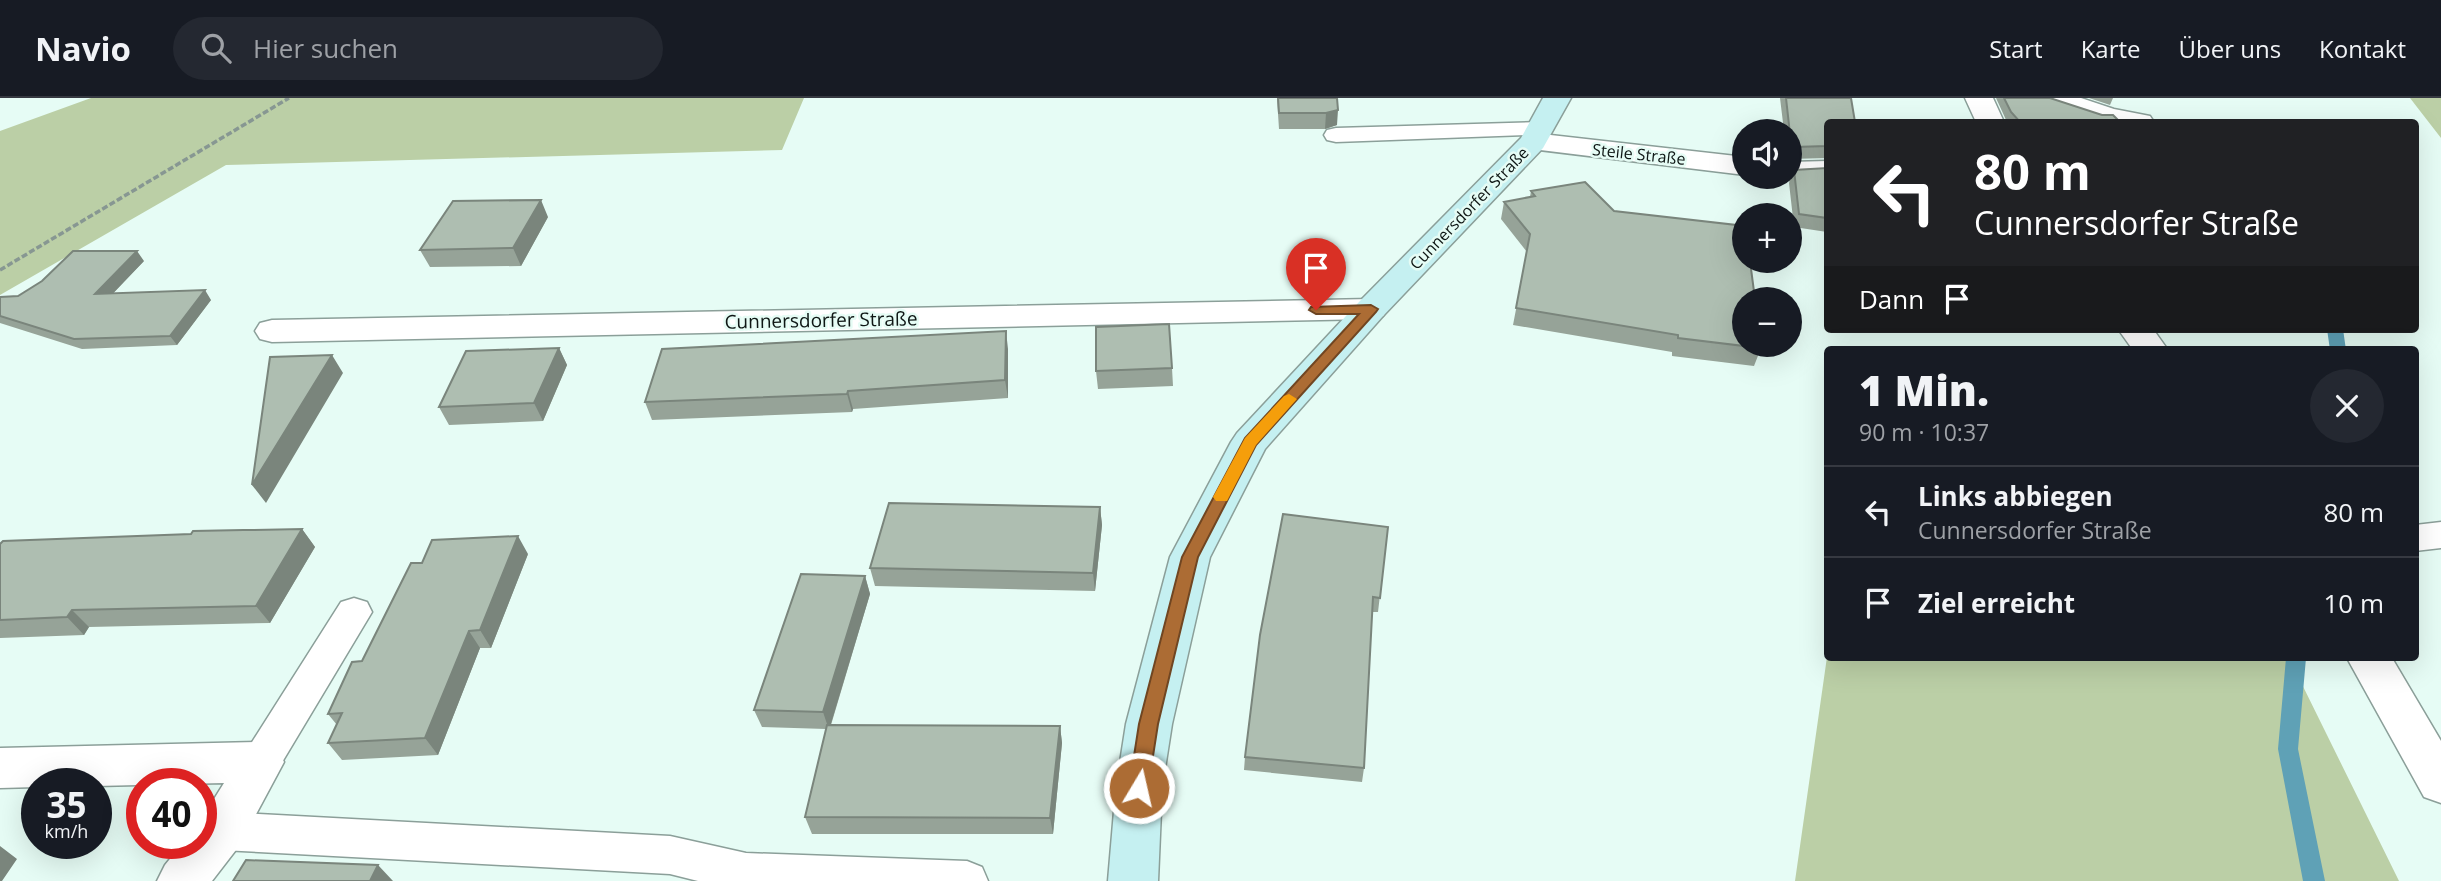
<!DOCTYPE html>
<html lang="de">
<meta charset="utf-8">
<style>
:root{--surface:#171b24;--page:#242831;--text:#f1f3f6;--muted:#9ea1a6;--line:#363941}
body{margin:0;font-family:"Open Sans",sans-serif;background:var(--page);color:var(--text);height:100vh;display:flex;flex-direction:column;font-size:26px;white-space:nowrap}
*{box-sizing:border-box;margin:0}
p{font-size:23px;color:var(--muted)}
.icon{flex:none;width:38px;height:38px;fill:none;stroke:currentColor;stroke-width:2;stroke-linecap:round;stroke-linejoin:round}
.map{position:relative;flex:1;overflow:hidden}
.sheet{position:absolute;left:1824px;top:248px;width:595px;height:315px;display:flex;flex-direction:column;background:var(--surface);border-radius:7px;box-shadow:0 7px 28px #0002}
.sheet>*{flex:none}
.guide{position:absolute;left:1824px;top:21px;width:595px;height:214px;border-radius:7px;box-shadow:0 7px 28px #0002;background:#202124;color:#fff;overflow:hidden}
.fabs{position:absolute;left:1732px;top:21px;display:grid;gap:14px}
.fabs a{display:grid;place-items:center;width:70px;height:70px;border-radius:50%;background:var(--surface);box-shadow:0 7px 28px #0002;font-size:35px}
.speed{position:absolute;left:21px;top:670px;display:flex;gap:14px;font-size:35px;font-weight:700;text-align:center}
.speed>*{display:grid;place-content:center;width:91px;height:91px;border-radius:50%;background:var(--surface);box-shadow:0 7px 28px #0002;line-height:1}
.speed small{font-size:18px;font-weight:400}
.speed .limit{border:10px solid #d22;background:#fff;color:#111}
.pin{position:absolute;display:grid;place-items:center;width:60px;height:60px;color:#fff;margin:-72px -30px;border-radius:50% 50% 50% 0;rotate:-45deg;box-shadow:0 0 7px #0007}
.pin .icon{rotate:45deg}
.me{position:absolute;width:77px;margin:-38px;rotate:9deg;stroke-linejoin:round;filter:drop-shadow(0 0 5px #0008)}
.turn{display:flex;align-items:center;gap:24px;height:147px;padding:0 35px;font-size:32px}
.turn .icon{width:91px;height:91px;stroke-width:2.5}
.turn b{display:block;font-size:49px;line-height:60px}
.then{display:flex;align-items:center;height:66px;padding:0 35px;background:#0003;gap:14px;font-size:26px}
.round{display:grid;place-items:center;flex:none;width:74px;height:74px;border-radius:37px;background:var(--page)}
.headline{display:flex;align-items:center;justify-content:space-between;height:119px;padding:0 35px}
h1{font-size:42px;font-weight:800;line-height:52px}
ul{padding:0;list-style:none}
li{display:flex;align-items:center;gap:21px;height:91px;padding:0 35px;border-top:2px solid var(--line)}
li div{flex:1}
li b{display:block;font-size:26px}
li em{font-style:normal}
header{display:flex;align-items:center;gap:42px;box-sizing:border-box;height:98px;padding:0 35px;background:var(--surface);border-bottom:2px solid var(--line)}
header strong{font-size:33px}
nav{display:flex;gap:38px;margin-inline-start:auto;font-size:24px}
.search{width:490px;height:63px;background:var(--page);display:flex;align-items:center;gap:18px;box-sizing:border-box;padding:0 24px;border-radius:38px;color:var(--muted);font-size:26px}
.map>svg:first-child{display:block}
</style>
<header>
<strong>Navio</strong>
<div class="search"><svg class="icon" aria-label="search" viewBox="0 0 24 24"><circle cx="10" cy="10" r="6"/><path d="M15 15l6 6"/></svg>Hier suchen</div>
<nav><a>Start</a><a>Karte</a><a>Über uns</a><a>Kontakt</a></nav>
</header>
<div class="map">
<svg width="2441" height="783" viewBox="0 0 2441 783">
<rect width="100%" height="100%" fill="#e6fcf5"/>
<path fill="#bbcfa6" d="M 91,0 L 804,0 L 782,52 L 226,67 L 0,197 L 0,33 Z
M 2410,0 L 2441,0 L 2441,40 Z
M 1827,559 L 2289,560 L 2399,783 L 1795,783 Z"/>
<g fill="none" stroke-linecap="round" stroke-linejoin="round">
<path fill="#5fa1b6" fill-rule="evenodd" d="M 2327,231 L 2343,231 L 2346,252 L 2330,252 Z
M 2286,560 L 2306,560 L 2298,651 L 2325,783 L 2303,783 L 2278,651 Z"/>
<g stroke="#8b9f99" stroke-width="3">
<path id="lane" d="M 1541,24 L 1550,26 L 1553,31 L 1550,36 L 1336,44 L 1327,42 L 1324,37 L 1327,32 L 1336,30 Z
M 2441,424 L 2441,450 L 2415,453 L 2415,427 Z
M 354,500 L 367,504 L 372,514 L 275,676 L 261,681 L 247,676 L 241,664 L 247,652 L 341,504 Z
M 222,714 L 670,738 L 746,755 L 967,763 L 982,769 L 988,783 L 698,783 L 670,776 L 222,752 L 207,746 L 201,733 L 207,720 Z"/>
</g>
<g stroke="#8b9f99" stroke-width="3">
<path id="street" d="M 1965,0 L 1993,0 L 2004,24 L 1976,24 Z
M 2040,0 L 2081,0 L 2114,11 L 2150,18 L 2154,24 L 2098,24 L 2044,6 Z
M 1533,35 L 1745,59 L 1745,77 L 1523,50 L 1519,44 L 1523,38 Z
M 1827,63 L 1827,81 L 1790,82 L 1779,79 L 1790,79 L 1790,64 Z
M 1371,201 L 1383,204 L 1388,211 L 1383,218 L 1371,221 L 272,244 L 260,241 L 255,233 L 260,225 L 272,222 Z
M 2118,231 L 2153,231 L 2168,252 L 2133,252 Z
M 2347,560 L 2392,560 L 2441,643 L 2441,705 L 2424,699 Z
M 261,644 L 277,650 L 284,664 L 239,748 L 212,783 L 157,783 L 165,767 L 182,746 L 201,746 L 201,722 L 224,685 L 96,688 L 37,686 L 37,689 L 0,690 L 0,650 Z"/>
</g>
<g stroke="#8b9f99" stroke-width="3">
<path id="secondary" d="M 1543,0 L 1571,0 L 1543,50 L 1383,218 L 1265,351 L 1210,459 L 1172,626 L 1162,690 L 1158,783 L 1108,783 L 1116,690 L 1126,626 L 1170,459 L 1231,344 L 1237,335 L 1359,204 L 1521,40 Z"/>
</g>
<path stroke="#879792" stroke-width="3.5" stroke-dasharray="6 2.5" stroke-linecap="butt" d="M 0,172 L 289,0"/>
<use href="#lane" fill="#fff" fill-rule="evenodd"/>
<use href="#street" fill="#fff" fill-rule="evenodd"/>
<use href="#secondary" fill="#c5f0f1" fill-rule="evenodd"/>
</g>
<path fill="#96a398" d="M 1277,0 L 1337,0 L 1337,27 L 1325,31 L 1279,31 Z
M 1780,0 L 1851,0 L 1827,24 L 1827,60 L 1790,61 L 1790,33 L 1784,33 Z
M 1996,0 L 2050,0 L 2120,24 L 2007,24 Z
M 2089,0 L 2113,0 L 2110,7 Z
M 1827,70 L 1827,134 L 1794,129 L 1789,85 L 1794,72 Z
M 1531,93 L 1614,113 L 1761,250 L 1754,268 L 1672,258 L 1672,254 L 1513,227 L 1527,154 L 1501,121 L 1504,104 L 1530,99 Z
M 548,119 L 521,168 L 430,169 L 420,152 Z
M 144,163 L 113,195 L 211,202 L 177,247 L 82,251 L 0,225 L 0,199 L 18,198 Z
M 559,250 L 567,267 L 543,323 L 449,327 L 439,309 Z
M 1008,251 L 1008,300 L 853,311 L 852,314 L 652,322 L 645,304 Z
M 1172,270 L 1173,288 L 1098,291 L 1096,273 Z
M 1100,409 L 1102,427 L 1095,493 L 875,488 L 870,470 Z
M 1388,429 L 1378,514 L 1372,514 L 1364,670 L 1362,684 L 1244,672 L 1245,659 Z
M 302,431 L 315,449 L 270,525 L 89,529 L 84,537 L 0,540 L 0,446 Z
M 528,456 L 491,550 L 480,550 L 438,657 L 342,662 L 328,645 L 337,627 L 328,616 Z
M 865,478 L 870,496 L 831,627 L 1060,628 L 1062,645 L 1053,736 L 812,736 L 805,719 L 826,631 L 762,629 L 754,612 Z"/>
<path fill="#7a857c" d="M 1338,12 L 1337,27 L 1325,31 L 1326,15 Z
M 541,102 L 548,119 L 521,168 L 513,150 Z
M 137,153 L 144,163 L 103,206 L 95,196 Z
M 205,192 L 211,202 L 177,247 L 170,238 Z
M 1006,233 L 1008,251 L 1008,300 L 1005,282 Z
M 559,250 L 567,267 L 543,323 L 534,305 Z
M 332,257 L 343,275 L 266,405 L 252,387 Z
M 848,293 L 853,311 L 852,314 L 847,296 Z
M 1100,409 L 1102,427 L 1095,493 L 1093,475 Z
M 302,431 L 315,449 L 270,525 L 256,508 Z
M 518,438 L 528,456 L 491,550 L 480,532 Z
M 865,478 L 870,496 L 829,632 L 823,614 Z
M 72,512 L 89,529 L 84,537 L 67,519 Z
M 469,533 L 480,550 L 438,657 L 425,640 Z
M 1060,628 L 1062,645 L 1053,736 L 1050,720 Z
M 0,748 L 17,761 L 2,783 L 0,783 Z
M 378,767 L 393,783 L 370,783 Z"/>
<path fill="#aebeb1" stroke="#7a857c" stroke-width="2" d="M 1278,0 L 1337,0 L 1338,12 L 1326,15 L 1279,15 Z
M 1786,0 L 1851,0 L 1855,24 L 1827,24 L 1827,48 L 1794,49 L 1792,54 Z
M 2004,0 L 2050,0 L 2102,17 L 2113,17 L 2120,24 L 2020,24 L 2011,14 Z
M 1827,70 L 1827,120 L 1799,116 L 1794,72 Z
M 1585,84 L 1614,113 L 1745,128 L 1745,163 L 1750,163 L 1755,201 L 1745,201 L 1745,247 L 1761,247 L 1761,250 L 1678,240 L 1678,237 L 1516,210 L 1530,136 L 1504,104 L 1535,98 L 1531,93 Z
M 541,102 L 513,150 L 420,152 L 453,103 Z
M 73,153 L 137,153 L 95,196 L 205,192 L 170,238 L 74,241 L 0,218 L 0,199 L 18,198 L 42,183 Z
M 1169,226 L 1172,270 L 1096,273 L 1096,229 Z
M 1006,233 L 1005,282 L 848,293 L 847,296 L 645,304 L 662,251 Z
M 559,250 L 534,305 L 439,309 L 466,253 Z
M 332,257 L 252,387 L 270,259 Z
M 889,405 L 1100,409 L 1093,475 L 870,470 Z
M 1283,416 L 1388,429 L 1380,500 L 1373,499 L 1364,670 L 1245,659 L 1260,537 Z
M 302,431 L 256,508 L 72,512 L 67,519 L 0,522 L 0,446 L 3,443 L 191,436 L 193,433 Z
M 518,438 L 480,532 L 469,533 L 425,640 L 328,645 L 342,615 L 328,616 L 352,564 L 362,563 L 411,465 L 422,465 L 432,442 Z
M 801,476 L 865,478 L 823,614 L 754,612 Z
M 827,627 L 1060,628 L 1050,720 L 805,719 Z
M 246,762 L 378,767 L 370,783 L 233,783 Z"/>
<path fill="#ac6c34" stroke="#704622" stroke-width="2" d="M 1371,207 L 1378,211 L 1376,214 L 1256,347 L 1198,459 L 1158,626 L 1148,690 L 1146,696 L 1139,699 L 1132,696 L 1129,690 L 1139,626 L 1182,459 L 1245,340 L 1359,216 L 1316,216 L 1309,212 L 1311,209 Z"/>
<path fill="#f59e0b" d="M 1289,296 L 1297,301 L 1256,347 L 1227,403 L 1216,403 L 1213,399 L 1245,340 L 1284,298 Z"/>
<g text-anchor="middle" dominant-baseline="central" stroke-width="5" stroke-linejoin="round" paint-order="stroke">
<g font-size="16" fill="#0e1614" stroke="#e6fcf5">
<text transform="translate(1639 56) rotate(6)">Steile Straße</text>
<text transform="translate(1469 110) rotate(-46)">Cunnersdorfer Straße</text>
</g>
<g font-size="19" fill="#0e1614" stroke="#e6fcf5">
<text transform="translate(821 222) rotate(-1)">Cunnersdorfer Straße</text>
</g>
</g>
</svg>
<div class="fabs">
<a><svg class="icon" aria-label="sound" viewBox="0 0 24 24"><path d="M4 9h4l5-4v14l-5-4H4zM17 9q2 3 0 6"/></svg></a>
<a>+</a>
<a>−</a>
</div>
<div class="speed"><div>35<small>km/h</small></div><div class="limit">40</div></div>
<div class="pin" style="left:1316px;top:212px;background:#d93025"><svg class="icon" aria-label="arrive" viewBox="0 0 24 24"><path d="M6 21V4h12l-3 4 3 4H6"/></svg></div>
<svg class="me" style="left:1139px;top:690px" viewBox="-20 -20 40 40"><circle r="17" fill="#ac6c34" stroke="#fff" stroke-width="3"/><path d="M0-11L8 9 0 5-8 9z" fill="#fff"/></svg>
<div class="guide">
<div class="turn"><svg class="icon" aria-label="left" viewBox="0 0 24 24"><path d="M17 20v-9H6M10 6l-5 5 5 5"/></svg><div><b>80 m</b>Cunnersdorfer Straße</div></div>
<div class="then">Dann<svg class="icon" aria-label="arrive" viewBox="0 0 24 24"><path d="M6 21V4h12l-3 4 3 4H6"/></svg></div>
</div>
<section class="sheet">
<div class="headline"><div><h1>1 Min.</h1><p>90 m · 10:37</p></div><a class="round"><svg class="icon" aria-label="close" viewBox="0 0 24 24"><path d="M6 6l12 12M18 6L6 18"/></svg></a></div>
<ul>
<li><svg class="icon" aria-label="left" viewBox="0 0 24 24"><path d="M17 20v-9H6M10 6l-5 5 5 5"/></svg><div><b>Links abbiegen</b><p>Cunnersdorfer Straße</p></div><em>80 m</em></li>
<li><svg class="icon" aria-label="arrive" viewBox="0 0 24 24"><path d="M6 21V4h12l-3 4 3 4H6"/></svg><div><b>Ziel erreicht</b></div><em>10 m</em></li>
</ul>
</section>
</div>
